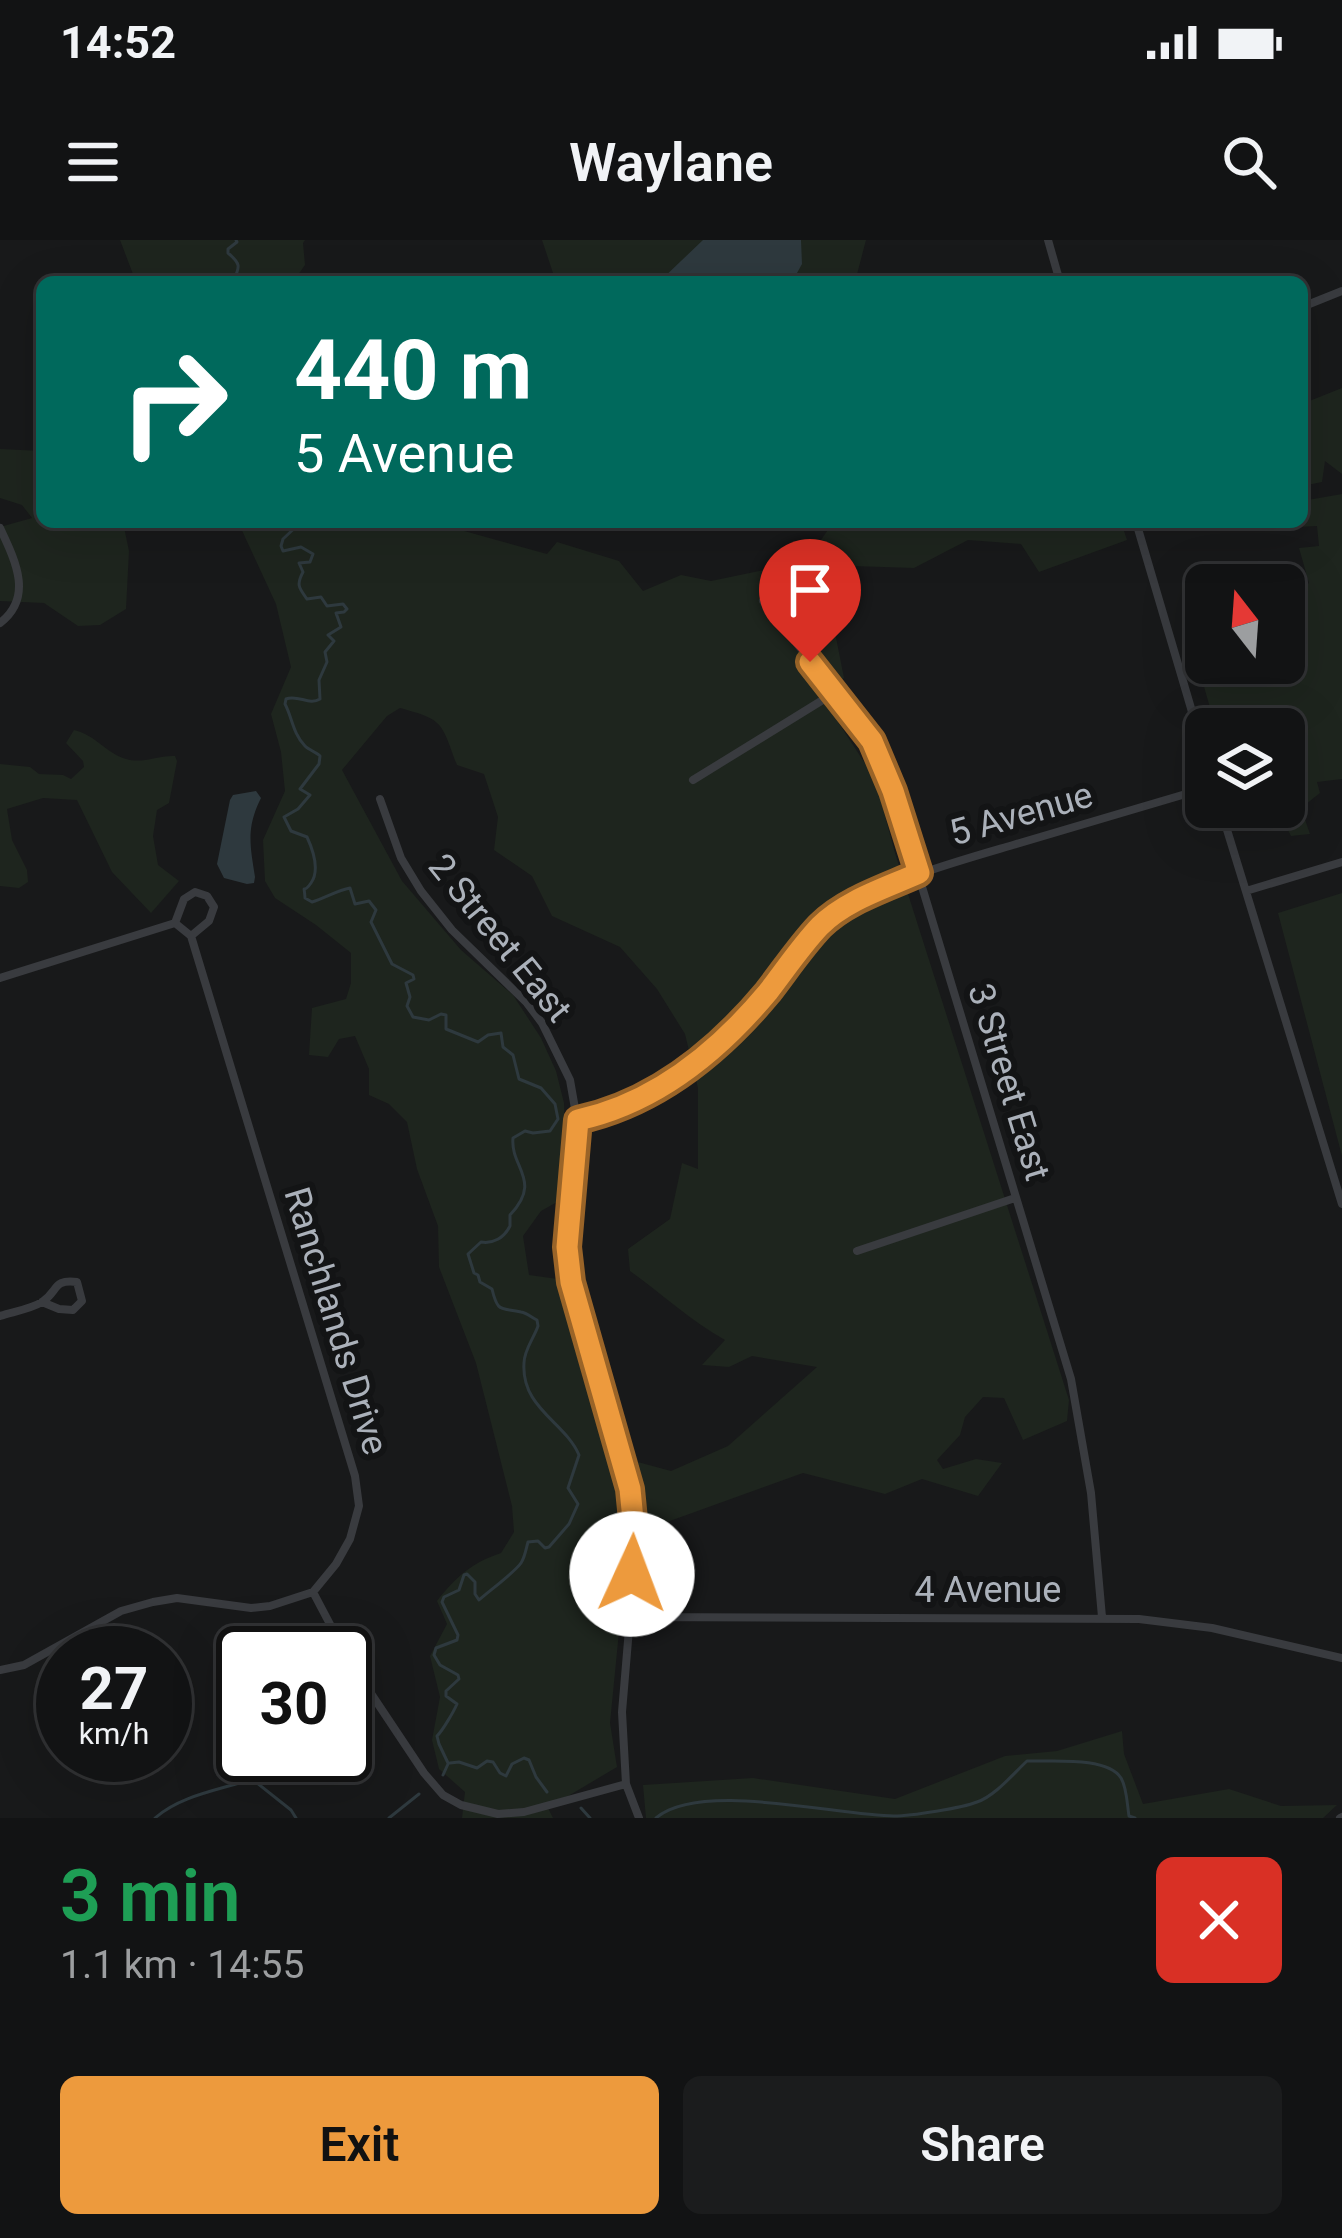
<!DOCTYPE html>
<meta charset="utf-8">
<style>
:root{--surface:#121314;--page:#1b1c1d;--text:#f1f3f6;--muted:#9c9ea0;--line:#313234;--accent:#ed9a3d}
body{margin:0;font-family:Roboto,sans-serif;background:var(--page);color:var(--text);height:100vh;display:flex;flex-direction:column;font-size:45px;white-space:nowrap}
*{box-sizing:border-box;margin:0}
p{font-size:39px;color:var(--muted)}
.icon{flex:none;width:66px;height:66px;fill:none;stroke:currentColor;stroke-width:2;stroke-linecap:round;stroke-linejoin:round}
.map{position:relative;height:1578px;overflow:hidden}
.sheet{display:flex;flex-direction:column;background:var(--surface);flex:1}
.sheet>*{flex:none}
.top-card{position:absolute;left:36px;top:36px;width:1272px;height:252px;border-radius:18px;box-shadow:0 12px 48px #0002,0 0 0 3px var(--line);background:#00695c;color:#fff;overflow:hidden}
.needle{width:78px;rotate:343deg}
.buttons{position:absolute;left:1185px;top:324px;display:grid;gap:24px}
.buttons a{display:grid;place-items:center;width:120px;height:120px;border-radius:18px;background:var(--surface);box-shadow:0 12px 48px #0002,0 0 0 3px var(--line);font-size:60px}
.speed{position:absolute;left:36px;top:1386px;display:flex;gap:24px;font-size:60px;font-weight:700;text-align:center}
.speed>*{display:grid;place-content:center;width:156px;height:156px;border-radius:50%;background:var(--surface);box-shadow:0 12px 48px #0002,0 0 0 3px var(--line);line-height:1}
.speed small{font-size:30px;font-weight:400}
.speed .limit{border:6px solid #111;border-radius:18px;background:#fff;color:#111}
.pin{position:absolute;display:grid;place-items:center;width:102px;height:102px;color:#fff;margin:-123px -51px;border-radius:50% 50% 50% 0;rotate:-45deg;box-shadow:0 0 12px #0007}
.pin .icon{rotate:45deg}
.me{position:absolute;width:132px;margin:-66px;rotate:2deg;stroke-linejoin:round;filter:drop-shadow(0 0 9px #0008)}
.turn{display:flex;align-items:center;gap:42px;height:252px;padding:0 60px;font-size:54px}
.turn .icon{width:156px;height:156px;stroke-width:2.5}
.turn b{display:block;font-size:84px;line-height:102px}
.round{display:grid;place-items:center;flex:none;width:126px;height:126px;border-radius:18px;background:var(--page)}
.head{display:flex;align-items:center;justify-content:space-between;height:204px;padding:0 60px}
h1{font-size:72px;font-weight:600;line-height:90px;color:#1e9e55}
.action{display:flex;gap:24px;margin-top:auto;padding:24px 60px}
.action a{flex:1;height:138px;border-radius:18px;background:var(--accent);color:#111;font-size:48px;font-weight:600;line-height:138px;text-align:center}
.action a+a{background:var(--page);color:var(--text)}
.status{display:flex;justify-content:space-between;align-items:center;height:84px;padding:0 60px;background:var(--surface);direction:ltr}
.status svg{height:33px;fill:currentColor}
header{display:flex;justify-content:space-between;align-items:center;height:156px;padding:0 60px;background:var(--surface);font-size:54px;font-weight:600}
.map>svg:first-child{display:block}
</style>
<div class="status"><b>14:52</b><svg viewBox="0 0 49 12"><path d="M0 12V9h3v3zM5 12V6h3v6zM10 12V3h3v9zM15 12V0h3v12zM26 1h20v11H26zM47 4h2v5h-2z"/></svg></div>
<header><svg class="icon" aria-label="menu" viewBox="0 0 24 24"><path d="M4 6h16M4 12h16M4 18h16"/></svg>Waylane<svg class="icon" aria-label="search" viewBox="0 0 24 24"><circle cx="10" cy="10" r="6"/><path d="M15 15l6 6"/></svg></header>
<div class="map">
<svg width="1342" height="1578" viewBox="0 0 1342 1578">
<rect width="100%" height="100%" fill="#18191a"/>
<path fill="#1e251e" d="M 120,0 L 305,0 L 303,3 L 305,25 L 293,42 L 136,42 Z
M 542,0 L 866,0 L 855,42 L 556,42 Z
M 1342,148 L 1342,234 L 1325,221 L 1322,242 L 1302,246 L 1302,164 Z
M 0,209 L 42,211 L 42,282 L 123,282 L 129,311 L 126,369 L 100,385 L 78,386 L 44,363 L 0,361 L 0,287 L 32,278 L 22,265 L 0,258 Z
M 1342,254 L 1342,539 L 1317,542 L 1320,553 L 1301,568 L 1310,594 L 1291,596 L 1276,567 L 1284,567 L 1284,489 L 1216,489 L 1203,443 L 1219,423 L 1284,423 L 1284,363 L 1309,343 L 1299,308 L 1319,306 L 1317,286 L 1297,287 L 1296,282 L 1302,282 L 1302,261 Z
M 238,282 L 432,282 L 547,314 L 557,302 L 619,321 L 643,351 L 681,335 L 711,341 L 807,321 L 833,282 L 1121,282 L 1127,300 L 1039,332 L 1021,304 L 968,300 L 914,328 L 852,326 L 828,357 L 844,438 L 820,454 L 875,539 L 895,613 L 1069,1160 L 1067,1181 L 1023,1200 L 1004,1158 L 983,1157 L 965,1177 L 960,1195 L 937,1220 L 943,1229 L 976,1219 L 1002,1223 L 978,1256 L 922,1239 L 885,1254 L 803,1233 L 645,1290 L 634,1221 L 671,1231 L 728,1206 L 817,1127 L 752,1116 L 729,1127 L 702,1125 L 725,1100 C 691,1081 662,1054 630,1031 L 628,1009 L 670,979 L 682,923 L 698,929 L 698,848 L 685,794 L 657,749 L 620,707 L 552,676 L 532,636 L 494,610 L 498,577 L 484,534 L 457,525 C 441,483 445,480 400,468 L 387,476 L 342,530 L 402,641 L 461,710 L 513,755 L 541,798 L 556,831 L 564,863 L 566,928 L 557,962 L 541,971 L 523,996 L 529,1035 L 558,1039 L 583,1139 L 608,1198 L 622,1267 L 624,1341 L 610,1483 L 617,1527 L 548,1568 L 553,1578 L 462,1578 L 465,1552 L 439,1529 L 432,1500 L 440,1457 L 430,1416 L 447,1384 L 437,1361 C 456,1337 471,1323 501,1313 L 514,1292 L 512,1266 L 476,1123 L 439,1027 L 438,986 L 417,929 L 407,882 L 389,864 L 369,855 L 369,829 L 355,796 L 339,799 L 328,817 L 309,815 L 312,768 L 346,759 L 351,743 L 351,713 L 316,685 L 275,658 L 265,641 L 263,600 L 285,551 L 281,512 L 271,474 L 291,427 L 276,364 Z
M 74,490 C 94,494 106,513 126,519 C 143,524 158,515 175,516 L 177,521 L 169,563 L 157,570 L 153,596 L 158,625 L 179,641 L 151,673 L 112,632 L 77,560 L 43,558 L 7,569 L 12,600 L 27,630 L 28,642 L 19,648 L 0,646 L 0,524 L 30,527 L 39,534 L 63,535 L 71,539 L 84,527 L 83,521 L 66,503 Z
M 1342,653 L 1342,916 L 1278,673 Z
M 1122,1491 L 1124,1514 L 1143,1564 L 1229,1549 L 1281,1566 L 1337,1565 L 1323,1578 L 646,1578 L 643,1545 L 753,1538 L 895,1559 L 1005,1516 L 1057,1511 Z"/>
<path fill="#2e393e" d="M 703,0 L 801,0 L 802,24 L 792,42 L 659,42 Z
M 256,551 L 261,558 C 246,588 250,605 255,637 L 254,643 L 247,644 L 224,638 L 217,624 L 230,560 L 233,555 Z"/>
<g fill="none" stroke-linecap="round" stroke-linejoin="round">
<path stroke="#2e393e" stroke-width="3" d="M 229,42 L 233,41 C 241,26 240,23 228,13 L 228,9 L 237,2 L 236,0
M 301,282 L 283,299 L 281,306 L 283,311 L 301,307 L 313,314 L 310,322 L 299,323 L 303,332 C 296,345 299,348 307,359 L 321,357 L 327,366 L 343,364 L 347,369 L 344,372 L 336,373 L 341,387 L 328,395 L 334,401 L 325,412 L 327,422 L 319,440 L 320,459 C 309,466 298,454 286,459 L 285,464 C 292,477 293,494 305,506 C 309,510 316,512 320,516 L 319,524 L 300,549 L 310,555 L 298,569 L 284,577 L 291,591 L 307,597 C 313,610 320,630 311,643 C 302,656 304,641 305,658 L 312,662 C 325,658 338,650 350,648 L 355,664 L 369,661 L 376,670 L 371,682 L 392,724 L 413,735 L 414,739 L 406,743 L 410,757 L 407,766 L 413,777 L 429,780 L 441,774 L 446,775 L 446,789 L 478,802 L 488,795 L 501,793 L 503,807 L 513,815 L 519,839 L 541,848 L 555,864 L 558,879 L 550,891 L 533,893 L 525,891 L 513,898 C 510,928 543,940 510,975 L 510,986 C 504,998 493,1004 481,1002 L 468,1014 L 474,1033 L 478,1035 L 480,1042 L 492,1049 C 498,1074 501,1067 521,1072 C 527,1073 531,1077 537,1080 L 538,1086 C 534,1098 524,1110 524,1123 C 521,1168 565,1182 579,1215 L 568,1248 L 578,1264 L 569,1284 L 549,1307 L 545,1308 L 538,1301 L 528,1302 C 526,1309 525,1317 521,1323 C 515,1332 489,1351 479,1360 L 475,1354 L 475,1342 L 467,1334 L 464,1335 L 459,1350 L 444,1357 L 442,1362 L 458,1395 L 457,1400 L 436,1408 L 434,1415 L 440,1425 L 458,1435 L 459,1439 L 446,1451 L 446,1456 L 457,1464 C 454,1471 443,1490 437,1496 L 439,1504 L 448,1523
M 450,1523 L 459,1522 L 477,1528 L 487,1521 L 493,1522 L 500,1533 L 506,1536 L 512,1524 L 524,1518 L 529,1520 L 536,1537 L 547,1552
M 443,1535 L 448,1524
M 581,1568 L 590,1578
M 155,1578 C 181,1555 220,1550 252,1539 L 291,1570 L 296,1578
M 389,1578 L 419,1554
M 656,1578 C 701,1540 838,1576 894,1576 C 911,1576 962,1568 977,1562 C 995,1556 1013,1534 1027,1521 C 1051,1522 1107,1516 1121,1538 C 1127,1548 1127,1564 1129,1576 L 1135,1578"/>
<path stroke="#393b3f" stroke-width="8" d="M 1048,0 L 1060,42
M 1302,67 L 1342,51
M 1136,282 L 1206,519
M 0,288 C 15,320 34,357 0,383
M 763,361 L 864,488 L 893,551 L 1071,1139 L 1091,1253 L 1102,1377
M 693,540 L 834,453
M 380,559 L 401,618 L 421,651 L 452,690 L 527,763 L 542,783 L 570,840 L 577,880 L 567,1007 L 571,1042 L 622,1217 L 633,1274 L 630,1377 L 622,1472 L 626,1544 L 639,1578
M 1220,567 L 1342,964
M 1246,651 L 1342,622
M 175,683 L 184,659 L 195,652 L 207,656 L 214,667 L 209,681 L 191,696
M 0,738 L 175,683
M 577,880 C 662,861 723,808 775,742 C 796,717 815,685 843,669 C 896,638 955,622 1013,605 C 1078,586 1142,567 1206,548
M 857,1011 L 1015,958
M 0,1076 C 12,1072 31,1069 42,1062 C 59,1051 52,1039 77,1042 L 82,1061 L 73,1070 L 59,1069 L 42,1062
M 313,1352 L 350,1422 L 424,1533 L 443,1555 L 461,1565 L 498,1574 L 524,1572 L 626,1544
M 630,1377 L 1139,1379 L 1212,1388 L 1342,1418
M 0,1430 L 24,1425 L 121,1371 L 153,1362 L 177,1358 L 251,1368 L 270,1366 L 313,1352 L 336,1324 L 350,1299 L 359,1266 L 355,1236 L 191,696 L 175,683
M 1340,1578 L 1342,1577"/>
</g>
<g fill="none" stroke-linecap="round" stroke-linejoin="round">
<g stroke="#9a6428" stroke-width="30">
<path id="route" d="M 632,1334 L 634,1290 L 630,1249 L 571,1042 L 567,1007 L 578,880 C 656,863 718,812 768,752 C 785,730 801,706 820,686 C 846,660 886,648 919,633 L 893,551 L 872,501 L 810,422"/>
</g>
<use href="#route" stroke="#ed9a3d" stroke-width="21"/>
</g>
<g text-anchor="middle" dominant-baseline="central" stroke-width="12" stroke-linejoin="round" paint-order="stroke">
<g font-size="36" fill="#abb1ba" stroke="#131415">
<text transform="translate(1021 574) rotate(-16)">5 Avenue</text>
<text transform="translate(500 698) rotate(51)">2 Street East</text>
<text transform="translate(1009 842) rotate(73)">3 Street East</text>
<text transform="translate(336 1081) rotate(73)">Ranchlands Drive</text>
<text x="988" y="1350">4 Avenue</text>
</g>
</g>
</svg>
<div class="buttons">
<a><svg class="needle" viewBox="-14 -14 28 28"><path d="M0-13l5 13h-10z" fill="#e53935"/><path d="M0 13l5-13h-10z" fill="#9c9ea0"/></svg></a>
<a><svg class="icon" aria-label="layers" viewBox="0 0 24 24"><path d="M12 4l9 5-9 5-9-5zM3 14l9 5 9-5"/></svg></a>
</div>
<div class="speed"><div>27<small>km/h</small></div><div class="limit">30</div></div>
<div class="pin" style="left:810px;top:422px;background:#d93025"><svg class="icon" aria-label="arrive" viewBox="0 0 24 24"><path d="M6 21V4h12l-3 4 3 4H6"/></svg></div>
<svg class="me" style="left:632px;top:1334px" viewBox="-20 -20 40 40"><circle r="19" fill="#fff"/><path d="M0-13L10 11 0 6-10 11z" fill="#ed9a3d"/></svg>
<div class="top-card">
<div class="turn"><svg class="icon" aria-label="right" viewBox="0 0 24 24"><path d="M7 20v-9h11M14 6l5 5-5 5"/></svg><div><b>440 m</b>5 Avenue</div></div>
</div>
</div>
<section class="sheet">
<div class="head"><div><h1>3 min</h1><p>1.1 km · 14:55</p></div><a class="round" style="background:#d93025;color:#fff"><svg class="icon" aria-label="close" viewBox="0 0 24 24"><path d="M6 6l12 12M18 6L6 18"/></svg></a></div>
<div class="action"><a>Exit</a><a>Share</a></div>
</section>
